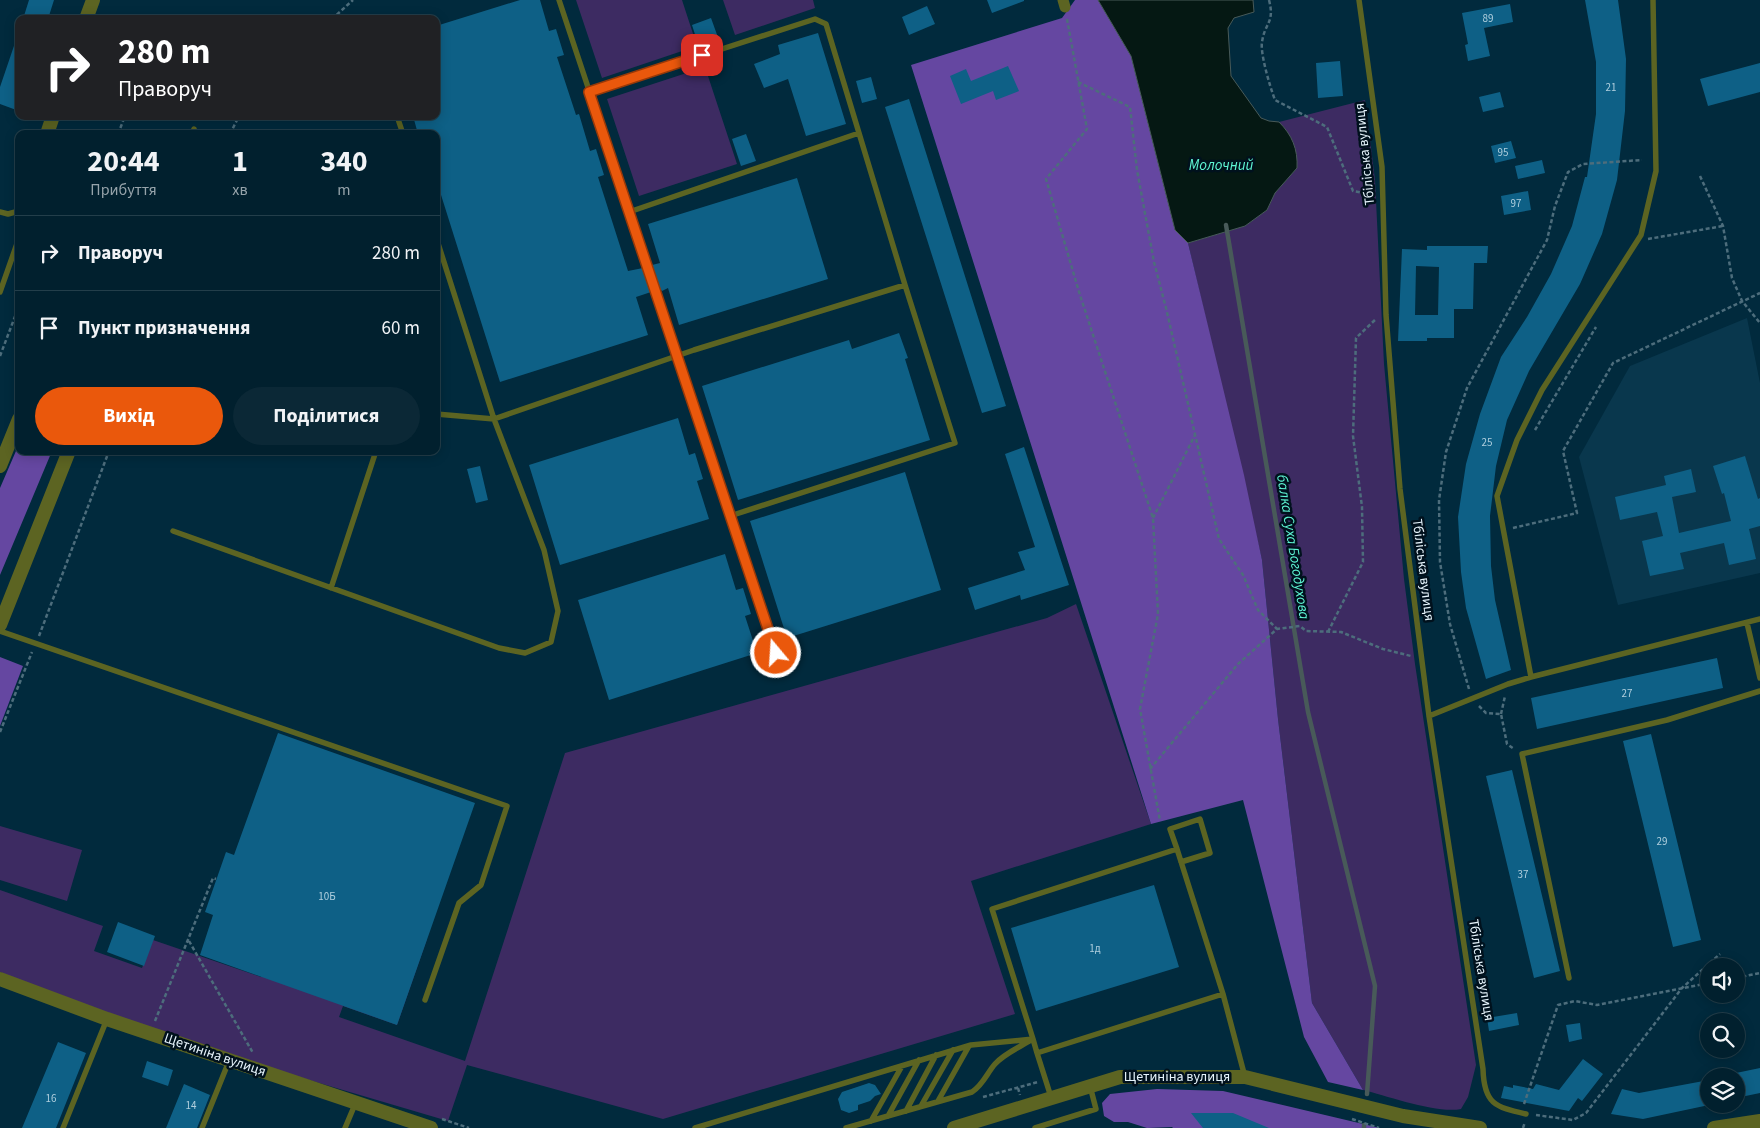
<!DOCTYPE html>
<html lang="uk">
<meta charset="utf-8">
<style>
:root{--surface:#01202e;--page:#0b2836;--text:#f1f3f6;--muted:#96a3aa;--line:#233e4a;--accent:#ea580c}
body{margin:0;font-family:"Source Sans 3",sans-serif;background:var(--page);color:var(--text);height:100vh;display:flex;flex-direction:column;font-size:19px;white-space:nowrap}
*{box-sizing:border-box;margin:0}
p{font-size:16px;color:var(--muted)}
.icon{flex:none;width:28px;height:28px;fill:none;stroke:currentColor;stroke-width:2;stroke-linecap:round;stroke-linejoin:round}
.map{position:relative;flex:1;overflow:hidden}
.drawer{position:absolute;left:15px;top:130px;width:425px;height:325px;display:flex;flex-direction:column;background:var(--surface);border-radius:10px;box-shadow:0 2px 12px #0003,0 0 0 1px var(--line)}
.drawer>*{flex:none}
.hud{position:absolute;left:15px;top:15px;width:425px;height:105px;border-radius:10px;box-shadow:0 2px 12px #0003,0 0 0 1px var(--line);background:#202124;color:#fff;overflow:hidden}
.controls{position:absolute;left:1700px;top:958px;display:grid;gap:10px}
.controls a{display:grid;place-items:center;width:45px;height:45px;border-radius:50%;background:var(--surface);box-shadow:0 2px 12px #0003,0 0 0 1px var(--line);font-size:25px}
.pin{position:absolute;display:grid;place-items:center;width:42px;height:42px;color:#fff;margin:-21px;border-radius:10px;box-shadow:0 2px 8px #0006}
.me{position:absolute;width:55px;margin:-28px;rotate:342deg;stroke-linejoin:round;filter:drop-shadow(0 0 4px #0008)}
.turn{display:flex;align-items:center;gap:18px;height:105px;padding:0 20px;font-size:22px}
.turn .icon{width:65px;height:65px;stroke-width:2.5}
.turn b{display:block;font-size:35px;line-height:42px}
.eta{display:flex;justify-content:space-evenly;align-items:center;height:85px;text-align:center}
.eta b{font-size:30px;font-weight:700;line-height:35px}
.action{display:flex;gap:10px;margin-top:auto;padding:10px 20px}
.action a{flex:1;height:58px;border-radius:30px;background:var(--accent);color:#fff;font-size:20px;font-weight:700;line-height:58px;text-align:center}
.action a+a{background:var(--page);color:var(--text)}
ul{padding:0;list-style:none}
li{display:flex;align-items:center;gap:15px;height:75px;padding:0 20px;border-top:1px solid var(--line)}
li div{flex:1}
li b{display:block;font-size:19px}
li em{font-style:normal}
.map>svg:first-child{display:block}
</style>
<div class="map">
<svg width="1760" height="1128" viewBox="0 0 1760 1128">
<rect width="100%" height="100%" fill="#012a3d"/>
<path fill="#09374d" d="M 1747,318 L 1760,383 L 1760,573 L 1618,605 L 1579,457 L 1630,366 Z"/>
<path fill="#3d2b62" d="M 576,0 L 682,0 L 697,46 L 602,78 Z
M 723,0 L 813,0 L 815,8 L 735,35 Z
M 705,67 L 737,164 L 639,196 L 607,99 Z
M 1365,100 L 1375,180 L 1384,364 L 1404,579 L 1415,664 L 1476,1065 L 1468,1097 L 1461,1109 C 1438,1114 1387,1096 1363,1090 L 1312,1003 L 1278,719 L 1262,560 L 1188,243 L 1245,226 L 1267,210 L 1275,193 L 1297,168 L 1286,130 L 1279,122 Z
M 1076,604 L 1151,824 L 971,881 L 1015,1014 L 663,1119 L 467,1065 L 448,1121 L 150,1033 L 107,1019 L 0,972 L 0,890 L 103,926 L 94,951 L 142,968 L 153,940 L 261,977 L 295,888 L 427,939 L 397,1025 L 343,1006 L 339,1017 L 465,1061 L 565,753 L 1047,618 Z
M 0,826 L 82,850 L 67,901 L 0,880 Z"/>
<path fill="#6547a1" d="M 1075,0 L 1098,0 L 1131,56 L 1175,230 L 1188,243 L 1244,475 L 1262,560 L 1278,719 L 1312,1003 L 1363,1090 L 1328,1082 L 1304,1037 L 1243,800 L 1151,824 L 911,65 L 1062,18 Z
M 19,444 L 19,451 L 52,451 L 0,575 L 0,488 Z
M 0,657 L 23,666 L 0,726 Z
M 1157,1089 L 1223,1091 L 1380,1128 L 1173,1128 L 1172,1127 L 1147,1128 L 1128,1122 L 1114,1122 L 1104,1116 L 1102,1103 L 1110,1094 Z"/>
<path fill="#051813" stroke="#485a59" d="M 1098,0 L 1253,0 L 1254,12 L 1234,18 L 1228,28 L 1231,76 L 1261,118 L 1269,121 L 1279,122 C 1292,135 1298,149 1297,168 L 1275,193 L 1267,210 L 1245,226 L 1188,243 L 1175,230 L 1131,56 Z"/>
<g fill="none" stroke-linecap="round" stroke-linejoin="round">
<path stroke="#485a59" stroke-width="4.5" d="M 1226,225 L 1308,712 L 1375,986 L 1367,1094
M 1364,1128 L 1364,1125"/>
</g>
<path fill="#0e6086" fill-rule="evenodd" d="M 29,0 L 54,0 L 48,19 L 23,19 Z
M 520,0 L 540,0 L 549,31 L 556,29 L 564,55 L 557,57 L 576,115 L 579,114 L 590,151 L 596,149 L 604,175 L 598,177 L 628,271 L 643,268 L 651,292 L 636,297 L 648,335 L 500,382 L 436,179 L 436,134 L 418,134 L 413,116 L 436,116 L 436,26 Z
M 987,0 L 1024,0 L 1024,1 L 992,13 Z
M 1585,0 L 1618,0 L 1626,59 L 1625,111 L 1617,180 L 1602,234 L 1580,284 L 1529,371 L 1507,420 L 1496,466 L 1490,516 L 1491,566 L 1495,600 L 1511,670 L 1486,679 L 1466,608 L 1461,572 L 1458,517 L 1466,464 L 1480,414 L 1501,357 L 1527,317 L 1551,274 L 1572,226 L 1585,177 L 1587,177 L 1596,114 L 1596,62 Z
M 1510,4 L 1513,22 L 1484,28 L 1490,56 L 1468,61 L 1465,45 L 1468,44 L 1462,13 Z
M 927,6 L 935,24 L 909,35 L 902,17 Z
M 711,18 L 720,43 L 700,50 L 692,25 Z
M 818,33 L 846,124 L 806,136 L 788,79 L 764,88 L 754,64 L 780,54 L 778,45 Z
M 17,37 L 19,37 L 19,111 L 0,104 L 0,87 Z
M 1340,61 L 1343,96 L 1318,98 L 1316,63 Z
M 1760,63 L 1760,92 L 1708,106 L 1700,79 Z
M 1008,66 L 1019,91 L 996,100 L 993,91 L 961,104 L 950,76 L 966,69 L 971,81 Z
M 871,77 L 877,99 L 862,103 L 856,81 Z
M 1500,92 L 1504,107 L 1483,112 L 1479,97 Z
M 909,99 L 1006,406 L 982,413 L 885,107 Z
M 746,134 L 756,161 L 741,166 L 732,139 Z
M 1511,141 L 1516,158 L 1495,163 L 1491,146 Z
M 1542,160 L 1545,173 L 1518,179 L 1515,166 Z
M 797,178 L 828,279 L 679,325 L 668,288 L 662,291 L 660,289 L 652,265 L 660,263 L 648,224 Z
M 1528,191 L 1531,210 L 1504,215 L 1501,196 Z
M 1427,246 L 1488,246 L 1487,263 L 1474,263 L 1473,309 L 1454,309 L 1454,338 L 1427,338 L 1427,341 L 1398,341 L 1402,249 L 1427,250 ZM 1416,266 L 1439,267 L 1438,315 L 1415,315 Z
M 899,333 L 908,358 L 905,359 L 930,440 L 738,500 L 702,386 L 849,340 L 852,349 Z
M 678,418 L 689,455 L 695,453 L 703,479 L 697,481 L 709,519 L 560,565 L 529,465 Z
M 1024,447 L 1069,585 L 1021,600 L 1020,595 L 975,610 L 968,588 L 1025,570 L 1018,552 L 1035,547 L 1005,454 Z
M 1745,456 L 1758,499 L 1760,498 L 1760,526 L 1749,529 L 1756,559 L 1729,565 L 1724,543 L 1680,553 L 1684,569 L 1650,576 L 1642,541 L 1663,536 L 1657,512 L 1620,520 L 1615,497 L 1666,485 L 1664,476 L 1691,469 L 1696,492 L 1672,497 L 1679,533 L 1731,521 L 1724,493 L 1722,494 L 1713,466 Z
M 480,466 L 488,500 L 476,503 L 467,469 Z
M 905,472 L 941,590 L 787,638 L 750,521 Z
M 725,554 L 736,590 L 743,588 L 751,614 L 745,616 L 757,653 L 609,700 L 578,600 Z
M 1717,658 L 1723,688 L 1537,729 L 1531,698 Z
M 278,733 L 475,803 L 397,1025 L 200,955 L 213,915 L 205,912 L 226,852 L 234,855 Z
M 1651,734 L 1701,940 L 1673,947 L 1623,741 Z
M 1512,770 L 1560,971 L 1534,978 L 1486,776 Z
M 1154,885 L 1179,967 L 1036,1011 L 1011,928 Z
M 118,922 L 155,936 L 144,966 L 107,952 Z
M 1517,1013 L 1519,1025 L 1489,1031 L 1487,1018 Z
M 1580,1023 L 1582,1039 L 1569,1042 L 1566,1025 Z
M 58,1042 L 86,1053 L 56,1128 L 22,1128 Z
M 1583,1059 L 1603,1074 L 1582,1101 L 1578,1098 L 1569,1111 L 1501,1098 L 1504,1086 L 1513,1088 L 1513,1085 L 1533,1089 L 1536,1084 L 1559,1090 Z
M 147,1061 L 173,1070 L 168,1086 L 142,1077 Z
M 1760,1068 L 1760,1093 L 1736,1098 L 1736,1073 Z
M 1709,1080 L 1709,1105 L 1643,1119 L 1611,1114 L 1622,1089 L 1639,1093 Z
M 869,1083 L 875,1085 L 881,1094 L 875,1096 L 870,1101 L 858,1105 L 858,1110 L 849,1113 L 841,1110 L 838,1099 L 842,1092 Z
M 184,1084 L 210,1095 L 197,1128 L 166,1128 Z
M 1191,1113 L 1233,1113 L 1269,1128 L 1203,1128 Z"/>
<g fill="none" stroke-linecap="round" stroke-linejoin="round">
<path stroke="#4d6d7c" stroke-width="2.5" stroke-dasharray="4 2.5" stroke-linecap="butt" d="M 1269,0 C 1275,23 1265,22 1262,42 C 1260,53 1270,87 1275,100 L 1327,127 L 1353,191 L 1374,195
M 332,19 L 353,0
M 1067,19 L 1087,129 L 1046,179 L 1079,292 L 1153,518 L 1158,614 L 1140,709 L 1160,821
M 1078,82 L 1130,107 L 1137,170 L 1154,262 L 1166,308 L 1219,539 L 1243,575 L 1258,610 L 1277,629
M 118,134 L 125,116
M 230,134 L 239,116
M 1700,176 L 1723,226 L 1732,278 L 1742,301 L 1760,323
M 1648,239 L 1723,226
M 0,356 L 19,306
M 1535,430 L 1596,327
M 1153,518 L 1195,435
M 1513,528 L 1577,513 L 1563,451 L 1613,363 L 1760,293
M 1328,632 L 1363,562 L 1362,507 L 1353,436 L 1356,338 L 1376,319
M 39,636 L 109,451
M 1469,689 L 1450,624 L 1440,562 L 1439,500 L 1446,452 L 1467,388 L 1547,240 L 1555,206 L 1568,172 L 1583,164 L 1642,160
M 1479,706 L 1486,713 L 1501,714 L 1507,744 L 1514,749
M 1501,714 L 1505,696
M 0,732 L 32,652
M 1150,769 L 1238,664 L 1277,629 L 1300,626 L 1306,631 L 1341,632 L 1383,649 L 1411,656
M 189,941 L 253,1053
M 1736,978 L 1760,973
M 155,1021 L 213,878 L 216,879
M 1018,1088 L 1020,1095
M 983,1097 L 1038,1082
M 1524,1104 L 1558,1005 L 1575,1001 L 1597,1005 L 1709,983
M 1536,1115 L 1573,1120 L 1586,1113 L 1682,988 L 1720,954
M 442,1119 L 469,1128
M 1352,1119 L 1379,1128
M 1523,1128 L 1525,1122"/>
<path stroke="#5c6422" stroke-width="5.5" d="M 559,0 L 776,653
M 1359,0 L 1382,167 L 1386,315 L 1400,489 L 1429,716 L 1483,1069 C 1484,1104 1495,1107 1526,1114
M 589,92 L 815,19 L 826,24 L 905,285 L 955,443 L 730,516
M 397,116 L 403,134
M 192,134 L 194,129
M 0,212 L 8,214 L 19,211
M 629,212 L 859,133
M 0,292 L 19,238
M 436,414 L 494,419 L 694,350 L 905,285
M 173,531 L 499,648 L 525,653 L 551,642 L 558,611 L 544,550 L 494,419 L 436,237
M 331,588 L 376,451
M 1747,623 L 1760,678
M 0,631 L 507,806 L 481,885 L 459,903 L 425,1000
M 1531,677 L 1497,496 L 1517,440 L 1542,390 L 1641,235 L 1656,171 L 1653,0
M 1429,716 L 1508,684 L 1531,677 L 1760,619
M 1177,849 L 1170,829 L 1200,819 L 1210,853 L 1181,862
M 1569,978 L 1522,754 L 1667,720 L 1760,691
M 1051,1097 L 1037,1053 L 1223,994 L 1245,1077
M 938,1101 L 969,1046
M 921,1106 L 953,1050
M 906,1111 L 936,1055
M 888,1116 L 919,1060
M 871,1121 L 902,1066
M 63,1128 L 107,1019
M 202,1128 L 229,1061
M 345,1128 L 356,1102
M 695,1128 L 971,1045 L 1033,1039 L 1037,1053
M 846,1128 L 972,1092 C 983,1085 987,1073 995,1064 C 1005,1053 1020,1047 1033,1039 L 992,909 L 1177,849 L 1223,994
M 1035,1128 L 1096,1109 L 1090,1086"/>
<path stroke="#5c6422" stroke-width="11" d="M 1063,0 L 1065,7"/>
<path stroke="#5c6422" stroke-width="14" d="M 86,19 L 93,0
M 47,134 L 53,116
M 0,466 L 19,419
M 0,625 L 69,451
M 0,979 L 107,1019 L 431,1128
M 954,1128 L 1120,1077 L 1245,1077 L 1403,1116 L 1480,1128
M 1714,1128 L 1760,1121"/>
</g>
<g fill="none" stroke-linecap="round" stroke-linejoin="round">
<g stroke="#983908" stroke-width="12">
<path id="route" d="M 702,55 L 589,92 L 776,653"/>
</g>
<use href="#route" stroke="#ea580c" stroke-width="9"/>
</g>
<g text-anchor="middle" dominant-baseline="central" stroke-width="5" stroke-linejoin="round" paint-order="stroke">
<g font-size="11" fill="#b0cfde">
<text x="1488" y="18">89</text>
<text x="1611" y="87">21</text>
<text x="1503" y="152">95</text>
<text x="1516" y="203">97</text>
<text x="1487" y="442">25</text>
<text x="1627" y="693">27</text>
<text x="1662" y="841">29</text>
<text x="1523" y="874">37</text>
<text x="327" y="896">10Б</text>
<text x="1095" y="948">1д</text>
<text x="51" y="1098">16</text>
<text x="191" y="1105">14</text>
</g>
<g font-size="14" fill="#e6f4fc" stroke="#00111d">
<text transform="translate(1365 154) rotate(-96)">Тбіліська вулиця</text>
<text transform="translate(1423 570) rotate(83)">Тбіліська вулиця</text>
<text transform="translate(1481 970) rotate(81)">Тбіліська вулиця</text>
<text transform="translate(215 1055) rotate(19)">Щетиніна вулиця</text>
<text x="1177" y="1077">Щетиніна вулиця</text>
</g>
<g font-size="15" font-style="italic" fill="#5ef5d4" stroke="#00111d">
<text x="1221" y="165">Молочний</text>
<text transform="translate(1293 547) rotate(81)">балка Суха Богодухова</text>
</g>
</g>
</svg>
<div class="controls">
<a><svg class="icon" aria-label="sound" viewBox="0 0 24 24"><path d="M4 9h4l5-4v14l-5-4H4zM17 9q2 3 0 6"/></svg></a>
<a><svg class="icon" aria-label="search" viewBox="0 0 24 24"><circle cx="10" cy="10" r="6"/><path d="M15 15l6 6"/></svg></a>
<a><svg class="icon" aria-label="layers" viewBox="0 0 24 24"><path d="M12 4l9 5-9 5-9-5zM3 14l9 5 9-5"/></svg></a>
</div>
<div class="pin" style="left:702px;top:55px;background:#d93025"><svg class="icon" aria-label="arrive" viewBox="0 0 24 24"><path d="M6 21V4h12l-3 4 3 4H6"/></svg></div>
<svg class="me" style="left:776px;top:653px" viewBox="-20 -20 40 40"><circle r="17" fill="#ea580c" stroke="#fff" stroke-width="3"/><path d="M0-11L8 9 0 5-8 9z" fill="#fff"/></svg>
<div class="hud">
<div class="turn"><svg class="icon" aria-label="right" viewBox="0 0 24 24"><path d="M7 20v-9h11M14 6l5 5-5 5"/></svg><div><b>280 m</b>Праворуч</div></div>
</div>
<section class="drawer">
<div class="eta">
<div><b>20:44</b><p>Прибуття</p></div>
<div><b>1</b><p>хв</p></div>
<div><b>340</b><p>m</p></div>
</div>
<ul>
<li><svg class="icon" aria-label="right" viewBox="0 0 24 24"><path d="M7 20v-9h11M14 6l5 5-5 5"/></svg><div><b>Праворуч</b></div><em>280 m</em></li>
<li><svg class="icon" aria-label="arrive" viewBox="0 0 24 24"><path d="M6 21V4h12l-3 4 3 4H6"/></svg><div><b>Пункт призначення</b></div><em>60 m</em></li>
</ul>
<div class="action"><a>Вихід</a><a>Поділитися</a></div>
</section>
</div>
